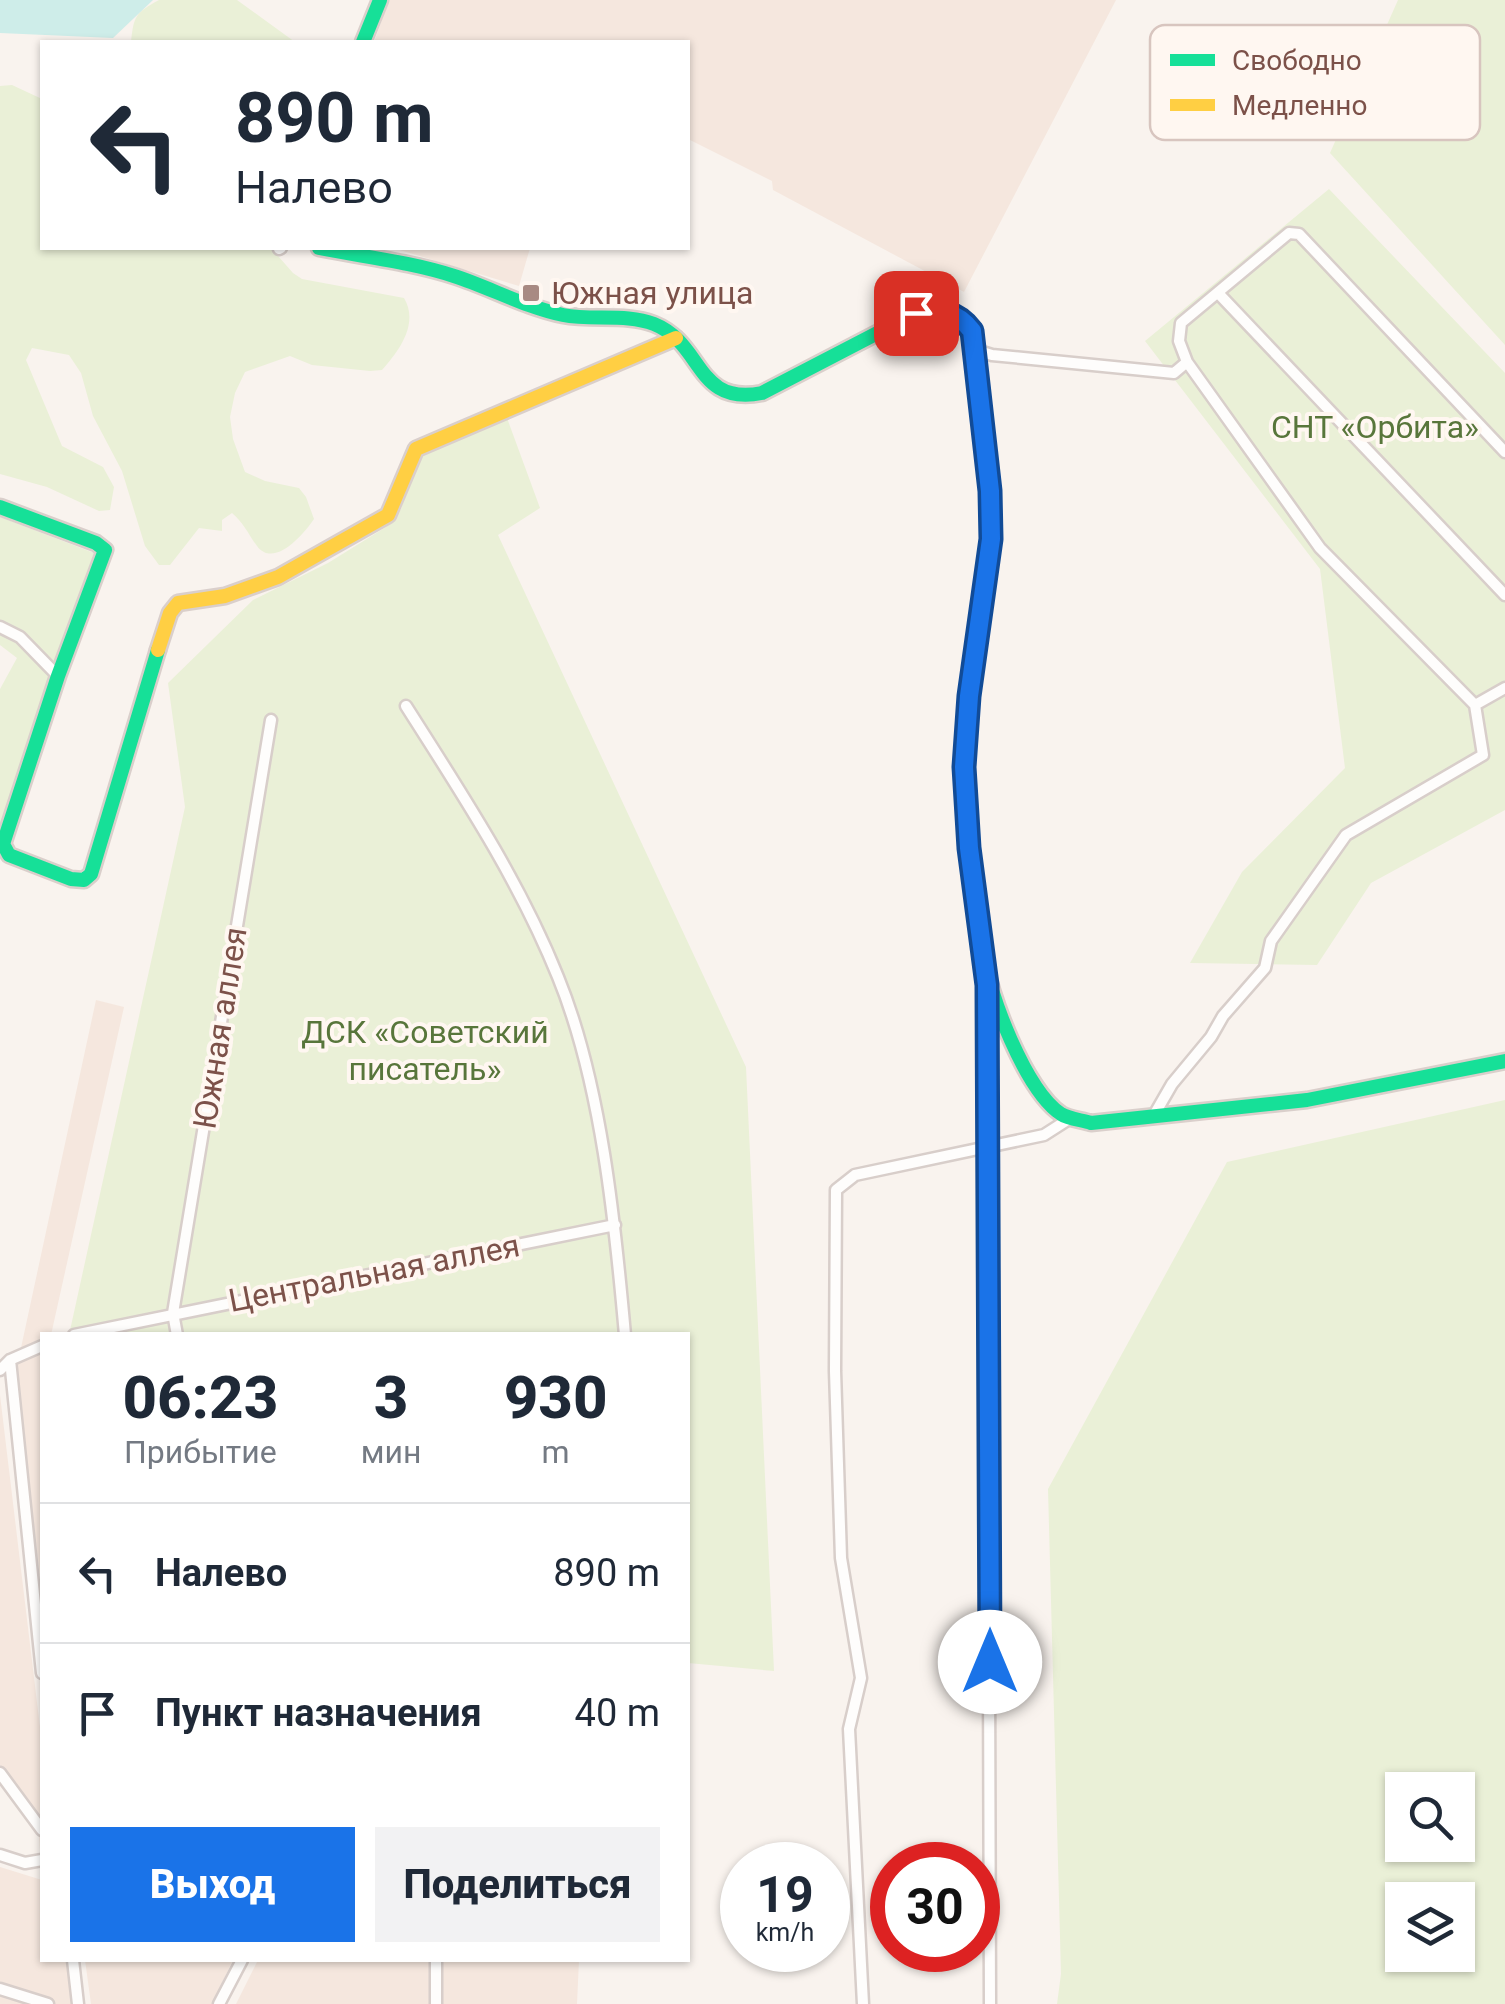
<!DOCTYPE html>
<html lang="ru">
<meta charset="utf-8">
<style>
:root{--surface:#fff;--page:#f2f2f3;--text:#1f2937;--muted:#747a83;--line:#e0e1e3;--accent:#1a73e8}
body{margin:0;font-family:Roboto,sans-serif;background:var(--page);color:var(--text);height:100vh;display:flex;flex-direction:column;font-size:38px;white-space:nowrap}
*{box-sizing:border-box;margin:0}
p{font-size:32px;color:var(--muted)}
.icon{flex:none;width:55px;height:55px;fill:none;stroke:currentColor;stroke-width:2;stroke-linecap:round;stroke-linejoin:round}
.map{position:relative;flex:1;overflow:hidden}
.side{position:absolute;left:40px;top:1332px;width:650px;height:630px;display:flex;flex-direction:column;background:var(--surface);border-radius:0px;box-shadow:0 2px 8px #0004}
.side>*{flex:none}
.guide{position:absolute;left:40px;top:40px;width:650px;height:210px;border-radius:0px;box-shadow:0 2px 8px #0004;background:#fff;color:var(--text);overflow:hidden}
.tools{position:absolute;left:1385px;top:1772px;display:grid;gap:20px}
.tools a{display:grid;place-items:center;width:90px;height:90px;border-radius:0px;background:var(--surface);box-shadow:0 2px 8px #0004;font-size:50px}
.speed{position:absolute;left:720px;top:1842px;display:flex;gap:20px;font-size:50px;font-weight:700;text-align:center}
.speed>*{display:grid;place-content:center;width:130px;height:130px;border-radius:50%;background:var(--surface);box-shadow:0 2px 8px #0004;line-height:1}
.speed small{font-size:25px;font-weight:400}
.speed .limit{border:15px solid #d22;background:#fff;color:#111}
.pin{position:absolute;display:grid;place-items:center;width:85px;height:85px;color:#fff;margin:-42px;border-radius:20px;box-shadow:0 5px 15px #0006}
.me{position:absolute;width:110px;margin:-55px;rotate:0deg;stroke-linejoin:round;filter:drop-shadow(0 0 8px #0008)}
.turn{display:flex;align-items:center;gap:35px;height:210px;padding:0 30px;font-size:45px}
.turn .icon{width:130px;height:130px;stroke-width:2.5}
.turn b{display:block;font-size:70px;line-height:85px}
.eta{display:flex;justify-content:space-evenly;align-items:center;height:170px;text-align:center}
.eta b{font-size:60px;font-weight:800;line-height:70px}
.primary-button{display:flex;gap:20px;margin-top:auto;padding:20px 30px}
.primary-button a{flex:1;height:115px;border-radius:0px;background:var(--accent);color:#fff;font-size:40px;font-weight:800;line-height:115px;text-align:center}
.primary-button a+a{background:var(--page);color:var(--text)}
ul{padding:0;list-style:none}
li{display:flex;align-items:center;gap:30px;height:140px;padding:0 30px;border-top:2px solid var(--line)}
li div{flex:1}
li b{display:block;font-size:38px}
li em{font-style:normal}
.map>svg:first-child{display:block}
</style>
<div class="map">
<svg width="1505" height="2004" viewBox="0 0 1505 2004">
<rect width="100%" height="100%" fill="#f9f3ee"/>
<path fill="#f5e7de" d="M 389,0 L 1116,0 L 964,292 L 773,190 L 772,181 L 688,139 L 688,42 L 374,42 Z
M 393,248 L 530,248 L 519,286 Z
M 96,1000 L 124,1007 L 51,1335 L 42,1335 L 42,1595 L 16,1371 Z
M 0,1395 L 42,1744 L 42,1960 L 69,1960 L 74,2004 L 0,2004 L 0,1867 L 42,1880 L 38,1819 L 0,1765 Z
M 85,1960 L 233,1960 L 212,2004 L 91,2004 Z
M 258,1960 L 579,1960 L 577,2004 L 236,2004 Z"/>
<path fill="#eaf0d7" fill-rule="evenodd" d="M 159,0 L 237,0 L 295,42 L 131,42 C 134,16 135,13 159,0 Z
M 1398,0 L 1505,0 L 1505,345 L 1330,153 Z
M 12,85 L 42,99 L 42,248 L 271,248 L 293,273 L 302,279 L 404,298 C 419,323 400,350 382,370 L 370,371 L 312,365 L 290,356 L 245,372 L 235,393 L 230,417 L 233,439 L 245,472 L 265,481 L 299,488 L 306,497 L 314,519 C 304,534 274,569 257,546 C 248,534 244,523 232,513 L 222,520 L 222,531 L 199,528 L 170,565 L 159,565 L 145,546 L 122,471 L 93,416 L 81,373 L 69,355 L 32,348 L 26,360 L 62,446 L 103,467 L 114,487 L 110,510 L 99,511 L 47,487 L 0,474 L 0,86 Z
M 1329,189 L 1505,373 L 1505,810 L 1371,883 L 1317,965 L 1190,963 L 1242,872 L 1345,768 L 1320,569 L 1145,341 Z
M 507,418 L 540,508 L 498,535 L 746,1067 L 774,1671 L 688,1663 L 688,1335 L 69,1335 L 185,807 L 168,683 L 253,600 L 328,563 L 386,527 L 401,509 L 419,455 Z
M 0,517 L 94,553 L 0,827 L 0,689 L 17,658 L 0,645 Z
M 1505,1100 L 1505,2004 L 1057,2004 L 1061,1974 L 1048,1489 L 1227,1162 ZM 1458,1790 L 1458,1845 L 1402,1845 L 1402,1790 ZM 1458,1900 L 1458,1955 L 1402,1955 L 1402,1900 Z"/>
<path fill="#ceede9" d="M 0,0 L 153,0 L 113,38 L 0,33 Z"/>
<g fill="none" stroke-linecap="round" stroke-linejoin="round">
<g stroke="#d8ceca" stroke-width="15">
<path id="street" d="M 279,249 L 281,248
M 1219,294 L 1505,595
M 976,350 L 992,355 L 1174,373 L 1187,362
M 1505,452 L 1299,234 L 1289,233 L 1181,323 L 1179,341 L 1187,362 L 1320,548 L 1475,705 L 1505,688
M 0,627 L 20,637 L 58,676
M 406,706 C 462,794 519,880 558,977 C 601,1082 615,1222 625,1335
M 987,986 L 990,2004
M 1153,1117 L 1172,1084 L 1211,1037 L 1223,1016 L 1265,968 L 1271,941 L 1346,835 L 1483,755 L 1475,705
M 74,1335 L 615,1225
M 177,1335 L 173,1313 L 271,720
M 10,1360 L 42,1673
M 0,1370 L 10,1360 L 42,1346
M 0,1773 L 42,1830
M 0,1855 L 25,1863 L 42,1860
M 73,1960 L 78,2004
M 0,1989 L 48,2004
M 219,2004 L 242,1960
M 436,2004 L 436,1960
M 863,2004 L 849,1729 L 861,1678 L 841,1558 L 835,1371 L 836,1190 L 855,1175 L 1044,1135 L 1069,1119"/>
</g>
<g stroke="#dacfcb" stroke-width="19">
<path id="fast" d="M 363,42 L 380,0
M 319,248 C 364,257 411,262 454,276 C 491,288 525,307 563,315 C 592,321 626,313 654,324 C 704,344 695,406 762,393 L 916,313 L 951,314 L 965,323 L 975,339 L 991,515
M 0,507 L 96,543 L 105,550 L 58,676 L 3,844 L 9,855 L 71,879 L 84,880 L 91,874 L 158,650
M 983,952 C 988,993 1026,1091 1061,1114 C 1069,1119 1082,1120 1091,1123 L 1307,1100 L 1505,1061"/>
</g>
<g stroke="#dacfcb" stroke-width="19">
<path id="slow" d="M 158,650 L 170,613 L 178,603 L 225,596 L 278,577 L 388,515 L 416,449 L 676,338
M 983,952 C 975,891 964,830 964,768 C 964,692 980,614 991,539 L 991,515"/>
</g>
<use href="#street" stroke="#fefdfc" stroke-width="10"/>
<use href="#fast" stroke="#16e098" stroke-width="14"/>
<use href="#slow" stroke="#ffcf43" stroke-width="14"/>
</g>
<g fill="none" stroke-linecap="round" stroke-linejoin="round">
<g stroke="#114b97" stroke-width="25">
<path id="route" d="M 916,313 C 940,310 956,310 972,331 L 990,491 L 991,539 L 969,696 L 964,767 L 969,848 L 987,985 L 990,1662"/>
</g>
<use href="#route" stroke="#1a73e8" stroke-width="18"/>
</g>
<rect fill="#a88a83" stroke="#fff7f1" stroke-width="4" x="521" y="283" width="20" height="20" rx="5"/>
<g text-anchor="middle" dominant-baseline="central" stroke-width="8" stroke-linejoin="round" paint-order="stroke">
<g font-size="32" fill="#7c5149" stroke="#fff7f1" text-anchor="start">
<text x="551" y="293">Южная улица</text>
</g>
<g font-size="32" fill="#58763b" stroke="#fff7f1">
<text x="1375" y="427">СНТ «Орбита»</text>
<text x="425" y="1032">ДСК «Советский<tspan x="425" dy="37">писатель»</tspan></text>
</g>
<g font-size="32" fill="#7c5149" stroke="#fff7f1">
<text transform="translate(220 1028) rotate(-81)">Южная аллея</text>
<text transform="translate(374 1273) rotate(-11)">Центральная аллея</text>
</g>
</g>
<rect x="1150" y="25" width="330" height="115" rx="15" fill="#fff7f1" stroke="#d8c5bf" stroke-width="2.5"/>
<rect x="1170" y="54" width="45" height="12" fill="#16e098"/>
<rect x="1170" y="99" width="45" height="12" fill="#ffcf43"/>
<g font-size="28" fill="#7c5149">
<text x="1232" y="70">Свободно</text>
<text x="1232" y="115">Медленно</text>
</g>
</svg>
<div class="tools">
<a><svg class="icon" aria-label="search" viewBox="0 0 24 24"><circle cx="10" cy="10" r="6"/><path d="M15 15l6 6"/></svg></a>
<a><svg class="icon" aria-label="layers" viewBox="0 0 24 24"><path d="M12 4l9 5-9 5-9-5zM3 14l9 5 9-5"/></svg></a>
</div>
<div class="speed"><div>19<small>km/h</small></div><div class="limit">30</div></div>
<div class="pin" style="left:916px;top:313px;background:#d93025"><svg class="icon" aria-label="arrive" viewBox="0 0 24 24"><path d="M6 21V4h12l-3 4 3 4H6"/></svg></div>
<svg class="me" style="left:990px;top:1662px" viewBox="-20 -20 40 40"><circle r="19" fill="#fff"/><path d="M0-13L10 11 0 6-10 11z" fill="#1a73e8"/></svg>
<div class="guide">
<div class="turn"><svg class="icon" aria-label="left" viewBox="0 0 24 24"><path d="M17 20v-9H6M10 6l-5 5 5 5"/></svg><div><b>890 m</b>Налево</div></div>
</div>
<section class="side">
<div class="eta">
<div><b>06:23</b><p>Прибытие</p></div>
<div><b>3</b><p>мин</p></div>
<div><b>930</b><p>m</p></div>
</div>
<ul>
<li><svg class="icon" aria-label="left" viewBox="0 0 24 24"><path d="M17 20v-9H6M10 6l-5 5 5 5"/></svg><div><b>Налево</b></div><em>890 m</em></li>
<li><svg class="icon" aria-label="arrive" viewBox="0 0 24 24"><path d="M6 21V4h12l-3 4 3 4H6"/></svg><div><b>Пункт назначения</b></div><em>40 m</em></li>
</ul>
<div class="primary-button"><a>Выход</a><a>Поделиться</a></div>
</section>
</div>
